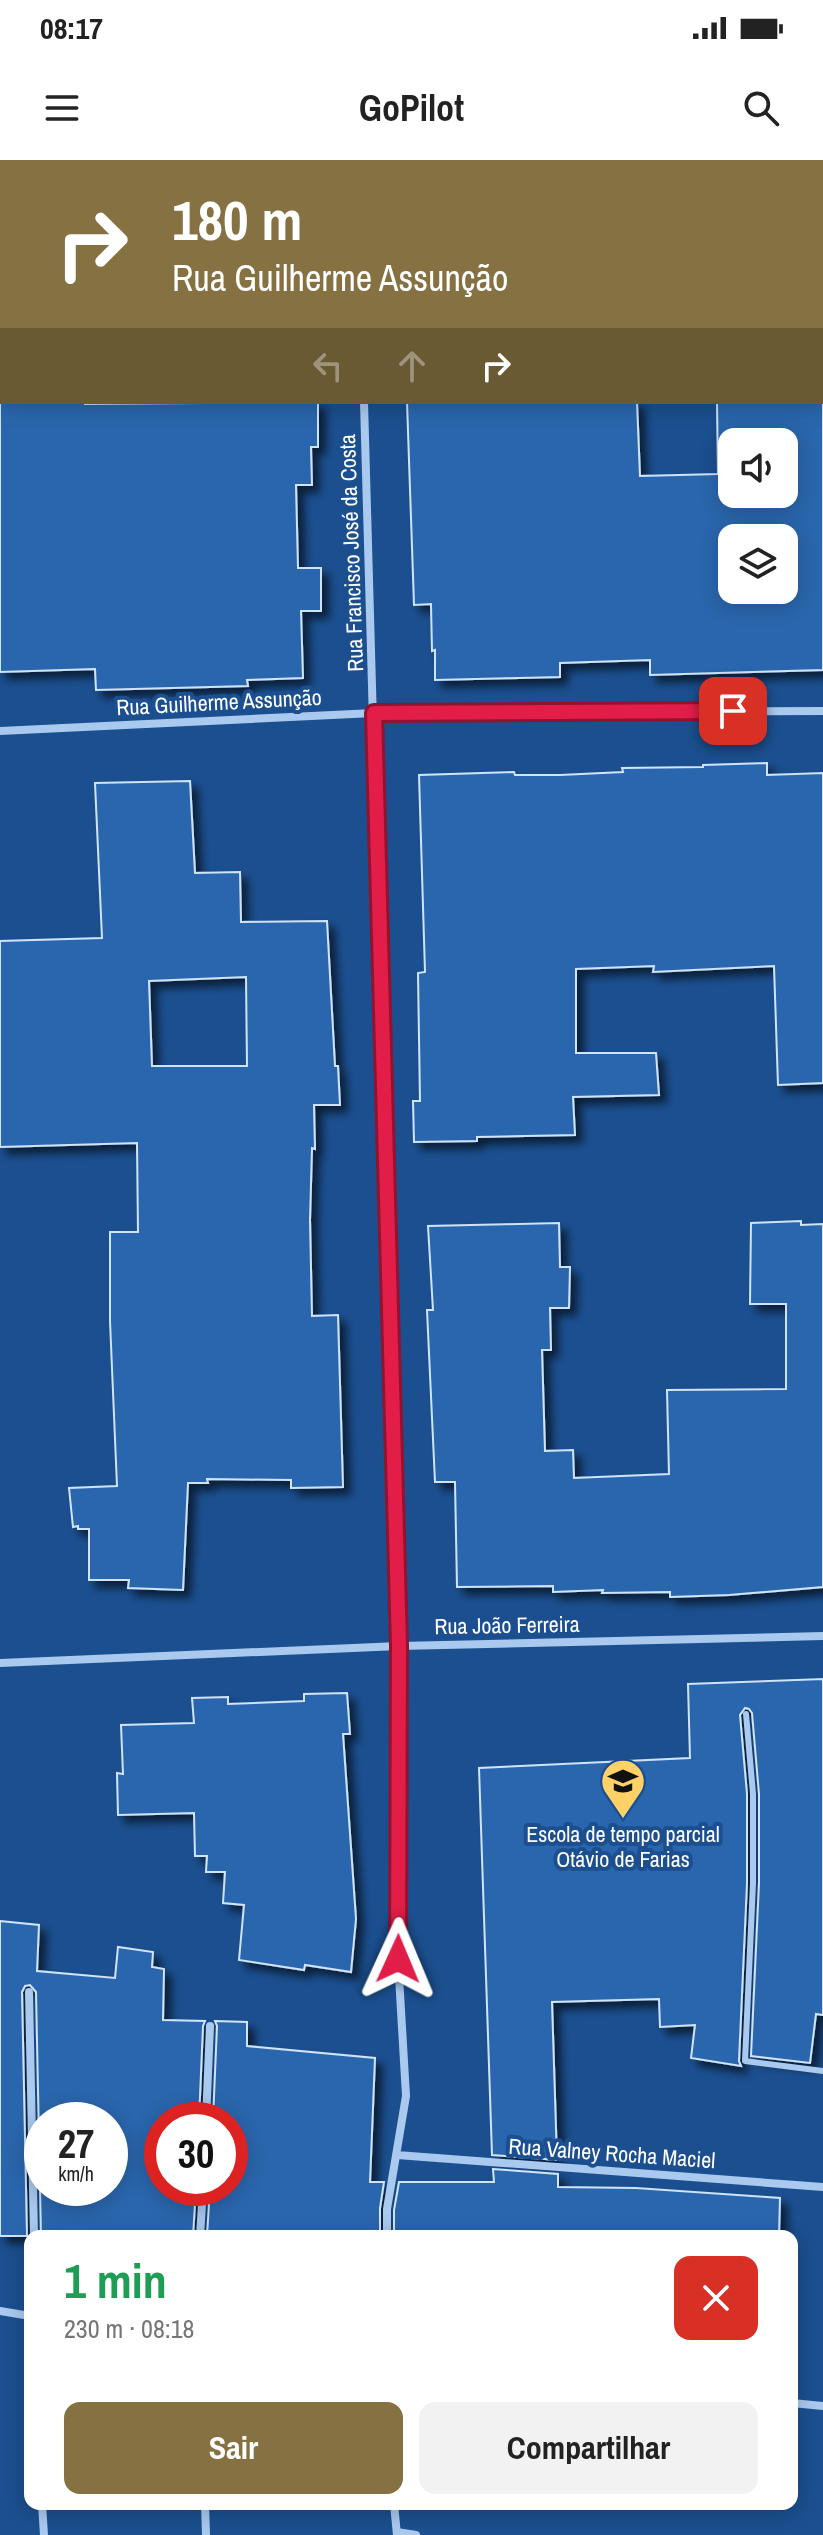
<!DOCTYPE html>
<html lang="pt">
<meta charset="utf-8">
<style>
:root{--surface:#fff;--page:#f2f2f2;--text:#222;--muted:#767676;--accent:#857141}
body{margin:0;font-family:"Archivo Narrow",sans-serif;background:var(--page);color:var(--text);height:100vh;display:flex;flex-direction:column;font-size:30px;white-space:nowrap}
*{box-sizing:border-box;margin:0}
p{font-size:26px;color:var(--muted)}
.icon{flex:none;width:44px;height:44px;fill:none;stroke:currentColor;stroke-width:2;stroke-linecap:round;stroke-linejoin:round}
.map{position:relative;flex:1;overflow:hidden}
.drawer{position:absolute;left:24px;top:2070px;width:774px;height:280px;display:flex;flex-direction:column;background:var(--surface);border-radius:16px;box-shadow:0 4px 20px #0003}
.drawer>*{flex:none}
.top-card{position:absolute;left:0px;top:0px;width:824px;height:244px;box-shadow:0 4px 20px #0003;background:#857141;color:#fff;overflow:hidden}
.fabs{position:absolute;left:718px;top:268px;display:grid;gap:16px}
.fabs a{display:grid;place-items:center;width:80px;height:80px;border-radius:16px;background:var(--surface);box-shadow:0 4px 20px #0003;font-size:40px}
.speed{position:absolute;left:24px;top:1942px;display:flex;gap:16px;font-size:40px;font-weight:700;text-align:center}
.speed>*{display:grid;place-content:center;width:104px;height:104px;border-radius:50%;background:var(--surface);box-shadow:0 4px 20px #0003;line-height:1}
.speed small{font-size:20px;font-weight:400}
.speed .limit{border:12px solid #d22;background:#fff;color:#111}
.pin{position:absolute;display:grid;place-items:center;width:68px;height:68px;color:#fff;margin:-34px;border-radius:16px;box-shadow:0 4px 12px #0006}
.me{position:absolute;width:88px;margin:-44px;rotate:1deg;stroke-linejoin:round;filter:drop-shadow(0 0 6px #0008)}
.turn{display:flex;align-items:center;gap:28px;height:168px;padding:0 40px;font-size:36px}
.turn .icon{width:104px;height:104px;stroke-width:2.5}
.turn b{display:block;font-size:56px;line-height:68px}
.lanes{display:flex;align-items:center;height:76px;padding:0 40px;background:#0003;justify-content:center;gap:40px;direction:ltr}
.lanes .off{opacity:.35}
.round{display:grid;place-items:center;flex:none;width:84px;height:84px;border-radius:16px;background:var(--page)}
.summary{display:flex;align-items:center;justify-content:space-between;height:136px;padding:0 40px}
h1{font-size:48px;font-weight:700;line-height:60px;color:#1e9e55}
.button{display:flex;gap:16px;margin-top:auto;padding:16px 40px}
.button a{flex:1;height:92px;border-radius:16px;background:var(--accent);color:#fff;font-size:32px;font-weight:700;line-height:92px;text-align:center}
.button a+a{background:var(--page);color:var(--text)}
.status{display:flex;justify-content:space-between;align-items:center;height:56px;padding:0 40px;background:var(--surface);direction:ltr}
.status svg{height:22px;fill:currentColor}
header{display:flex;justify-content:space-between;align-items:center;height:104px;padding:0 40px;background:var(--surface);font-size:36px;font-weight:700}
.map>svg:first-child{display:block}
</style>
<div class="status"><b>08:17</b><svg viewBox="0 0 49 12"><path d="M0 12V9h3v3zM5 12V6h3v6zM10 12V3h3v9zM15 12V0h3v12zM26 1h20v11H26zM47 4h2v5h-2z"/></svg></div>
<header><svg class="icon" aria-label="menu" viewBox="0 0 24 24"><path d="M4 6h16M4 12h16M4 18h16"/></svg>GoPilot<svg class="icon" aria-label="search" viewBox="0 0 24 24"><circle cx="10" cy="10" r="6"/><path d="M15 15l6 6"/></svg></header>
<div class="map">
<svg width="823" height="2375" viewBox="0 0 823 2375">
<defs>
<filter id="shadow"><feDropShadow dx="7" dy="7" stdDeviation="4" flood-color="#0009"/></filter>
</defs>
<rect width="100%" height="100%" fill="#1b4f8f"/>
<path fill="#2a66ad" stroke="#cfe3fa" stroke-width="2" fill-rule="evenodd" filter="url(#shadow)" d="M 0,242 L 85,242 L 85,244 L 318,242 L 318,287 L 311,287 L 312,325 L 296,325 L 298,408 L 321,408 L 321,451 L 301,451 L 303,518 L 247,520 L 248,526 L 96,530 L 95,509 L 0,512 Z
M 407,242 L 637,242 L 640,316 L 718,314 L 717,242 L 823,242 L 823,510 L 650,515 L 650,500 L 560,503 L 560,517 L 435,520 L 435,490 L 432,491 L 431,444 L 414,445 ZM 732,282 L 784,282 L 784,334 L 732,334 ZM 732,378 L 784,378 L 784,430 L 732,430 Z
M 767,603 L 767,615 L 823,613 L 823,923 L 778,925 L 774,806 L 653,812 L 654,806 L 576,809 L 576,893 L 656,893 L 659,935 L 573,937 L 575,975 L 477,977 L 477,981 L 414,982 L 413,941 L 420,941 L 418,813 L 425,812 L 419,615 L 514,612 L 515,615 L 560,615 L 623,612 L 622,608 L 703,607 L 703,605 Z
M 190,621 L 195,713 L 240,712 L 241,762 L 327,761 L 335,906 L 338,906 L 340,945 L 314,945 L 315,989 L 312,988 L 310,1060 L 312,1156 L 338,1155 L 343,1327 L 291,1328 L 291,1320 L 207,1319 L 208,1323 L 188,1323 L 183,1430 L 128,1428 L 129,1420 L 89,1420 L 89,1369 L 78,1369 L 78,1366 L 73,1367 L 69,1328 L 117,1326 L 110,1161 L 110,1072 L 138,1072 L 137,983 L 0,987 L 0,781 L 102,778 L 95,623 ZM 246,817 L 247,906 L 152,906 L 149,821 Z
M 801,1061 L 801,1065 L 823,1064 L 823,1427 L 729,1435 L 670,1437 L 670,1432 L 602,1433 L 603,1430 L 553,1432 L 553,1426 L 457,1427 L 455,1322 L 435,1322 L 427,1150 L 433,1150 L 428,1066 L 559,1063 L 560,1107 L 570,1107 L 569,1148 L 550,1148 L 551,1190 L 542,1190 L 545,1291 L 573,1290 L 574,1318 L 669,1314 L 667,1230 L 786,1229 L 786,1144 L 750,1144 L 751,1063 Z
M 823,1519 L 823,1855 L 816,1854 L 810,1903 L 751,1896 L 759,1723 L 759,1634 L 752,1553 L 749,1549 L 745,1548 L 740,1555 L 747,1634 L 747,1723 L 739,1901 L 741,1906 L 691,1898 L 695,1865 L 660,1867 L 659,1839 L 552,1842 L 557,2000 L 492,1995 L 479,1608 L 690,1598 L 688,1524 Z
M 347,1533 L 350,1574 L 343,1574 L 356,1759 L 351,1812 L 305,1805 L 304,1810 L 239,1800 L 244,1745 L 223,1743 L 225,1712 L 206,1712 L 207,1696 L 195,1696 L 194,1653 L 118,1655 L 117,1613 L 123,1614 L 121,1565 L 194,1563 L 192,1538 L 228,1537 L 228,1544 L 304,1541 L 304,1534 Z
M 0,1761 L 39,1765 L 37,1811 L 115,1818 L 118,1787 L 153,1792 L 152,1807 L 164,1809 L 163,1860 L 205,1861 L 203,1866 L 199,1960 L 162,1960 L 162,2028 L 196,2028 L 193,2076 L 41,2076 L 36,1832 L 30,1825 L 25,1826 L 22,1832 L 27,2076 L 0,2076 ZM 42,1960 L 110,1960 L 110,2028 L 42,2028 Z
M 215,1861 L 247,1862 L 247,1886 L 375,1898 L 370,2022 L 384,2022 L 380,2048 L 380,2076 L 207,2076 L 210,2028 L 230,2028 L 230,1960 L 213,1960 L 217,1866 Z
M 493,2009 L 558,2014 L 558,2027 L 636,2028 L 780,2038 L 779,2076 L 394,2076 L 394,2050 L 399,2022 L 494,2022 Z"/>
<g fill="none" stroke-linecap="round" stroke-linejoin="round">
<path stroke="#a9c9ee" stroke-width="6" d="M 746,1554 L 753,1634 L 753,1723 L 745,1901 L 823,1911"/>
<path stroke="#a9c9ee" stroke-width="8" d="M 357,0 L 357,2
M 364,242 L 399,1486 L 398,1799 L 406,1936 L 387,2049 L 387,2076
M 0,571 L 374,553 L 823,551
M 0,1503 L 399,1486 L 823,1476
M 29,1832 L 34,2076
M 206,1960 L 210,1866
M 397,1995 L 823,2027
M 200,2076 L 203,2028
M 0,2151 L 30,2156
M 792,2243 L 823,2246
M 42,2344 L 44,2375
M 205,2344 L 206,2375
M 394,2344 L 397,2375
M 397,2372 L 416,2375"/>
</g>
<g fill="none" stroke-linecap="round" stroke-linejoin="round">
<g stroke="#92132f" stroke-width="20">
<path id="route" d="M 398,1799 L 399,1486 L 374,553 L 733,551"/>
</g>
<use href="#route" stroke="#e11d48" stroke-width="14"/>
</g>
<defs>
<g id="school-pin" transform="scale(2.3)"><path d="M0 17L-7.5 6A9.5 9.5 0 1 1 7.5 6Z" fill="#ffd166" stroke="#1b4f8f"/><path d="M0-5L7-2L0 1L-7-2ZM-4 1L0 2.5L4 1V4Q0 6-4 4Z" fill="#111"/></g>
</defs>
<g fill-rule="evenodd">
<use href="#school-pin" x="623" y="1621"/>
</g>
<g text-anchor="middle" dominant-baseline="central" stroke-width="8" stroke-linejoin="round" paint-order="stroke">
<g font-size="22" fill="#fff" stroke="#1b4f8f">
<text transform="translate(351 393) rotate(-92)">Rua Francisco José da Costa</text>
<text transform="translate(219 542) rotate(-3)">Rua Guilherme Assunção</text>
<text transform="translate(507 1465) rotate(-1)">Rua João Ferreira</text>
<text transform="translate(612 1993) rotate(4)">Rua Valney Rocha Maciel</text>
</g>
<g font-size="22" fill="#fff" stroke="#1b4f8f">
<text x="623" y="1674">Escola de tempo parcial<tspan x="623" dy="25">Otávio de Farias</tspan></text>
</g>
</g>
</svg>
<div class="fabs">
<a><svg class="icon" aria-label="sound" viewBox="0 0 24 24"><path d="M4 9h4l5-4v14l-5-4H4zM17 9q2 3 0 6"/></svg></a>
<a><svg class="icon" aria-label="layers" viewBox="0 0 24 24"><path d="M12 4l9 5-9 5-9-5zM3 14l9 5 9-5"/></svg></a>
</div>
<div class="speed"><div>27<small>km/h</small></div><div class="limit">30</div></div>
<div class="pin" style="left:733px;top:551px;background:#d93025"><svg class="icon" aria-label="arrive" viewBox="0 0 24 24"><path d="M6 21V4h12l-3 4 3 4H6"/></svg></div>
<svg class="me" style="left:398px;top:1799px" viewBox="-20 -20 40 40"><path d="M0-17L14 15 0 8-14 15z" fill="#e11d48" stroke="#fff" stroke-width="4"/></svg>
<div class="top-card">
<div class="turn"><svg class="icon" aria-label="right" viewBox="0 0 24 24"><path d="M7 20v-9h11M14 6l5 5-5 5"/></svg><div><b>180 m</b>Rua Guilherme Assunção</div></div>
<div class="lanes"><svg class="icon off" aria-label="left" viewBox="0 0 24 24"><path d="M17 20v-9H6M10 6l-5 5 5 5"/></svg><svg class="icon off" aria-label="ahead" viewBox="0 0 24 24"><path d="M12 20V5M6 11l6-6 6 6"/></svg><svg class="icon" aria-label="right" viewBox="0 0 24 24"><path d="M7 20v-9h11M14 6l5 5-5 5"/></svg></div>
</div>
<section class="drawer">
<div class="summary"><div><h1>1 min</h1><p>230 m · 08:18</p></div><a class="round" style="background:#d93025;color:#fff"><svg class="icon" aria-label="close" viewBox="0 0 24 24"><path d="M6 6l12 12M18 6L6 18"/></svg></a></div>
<div class="button"><a>Sair</a><a>Compartilhar</a></div>
</section>
</div>
